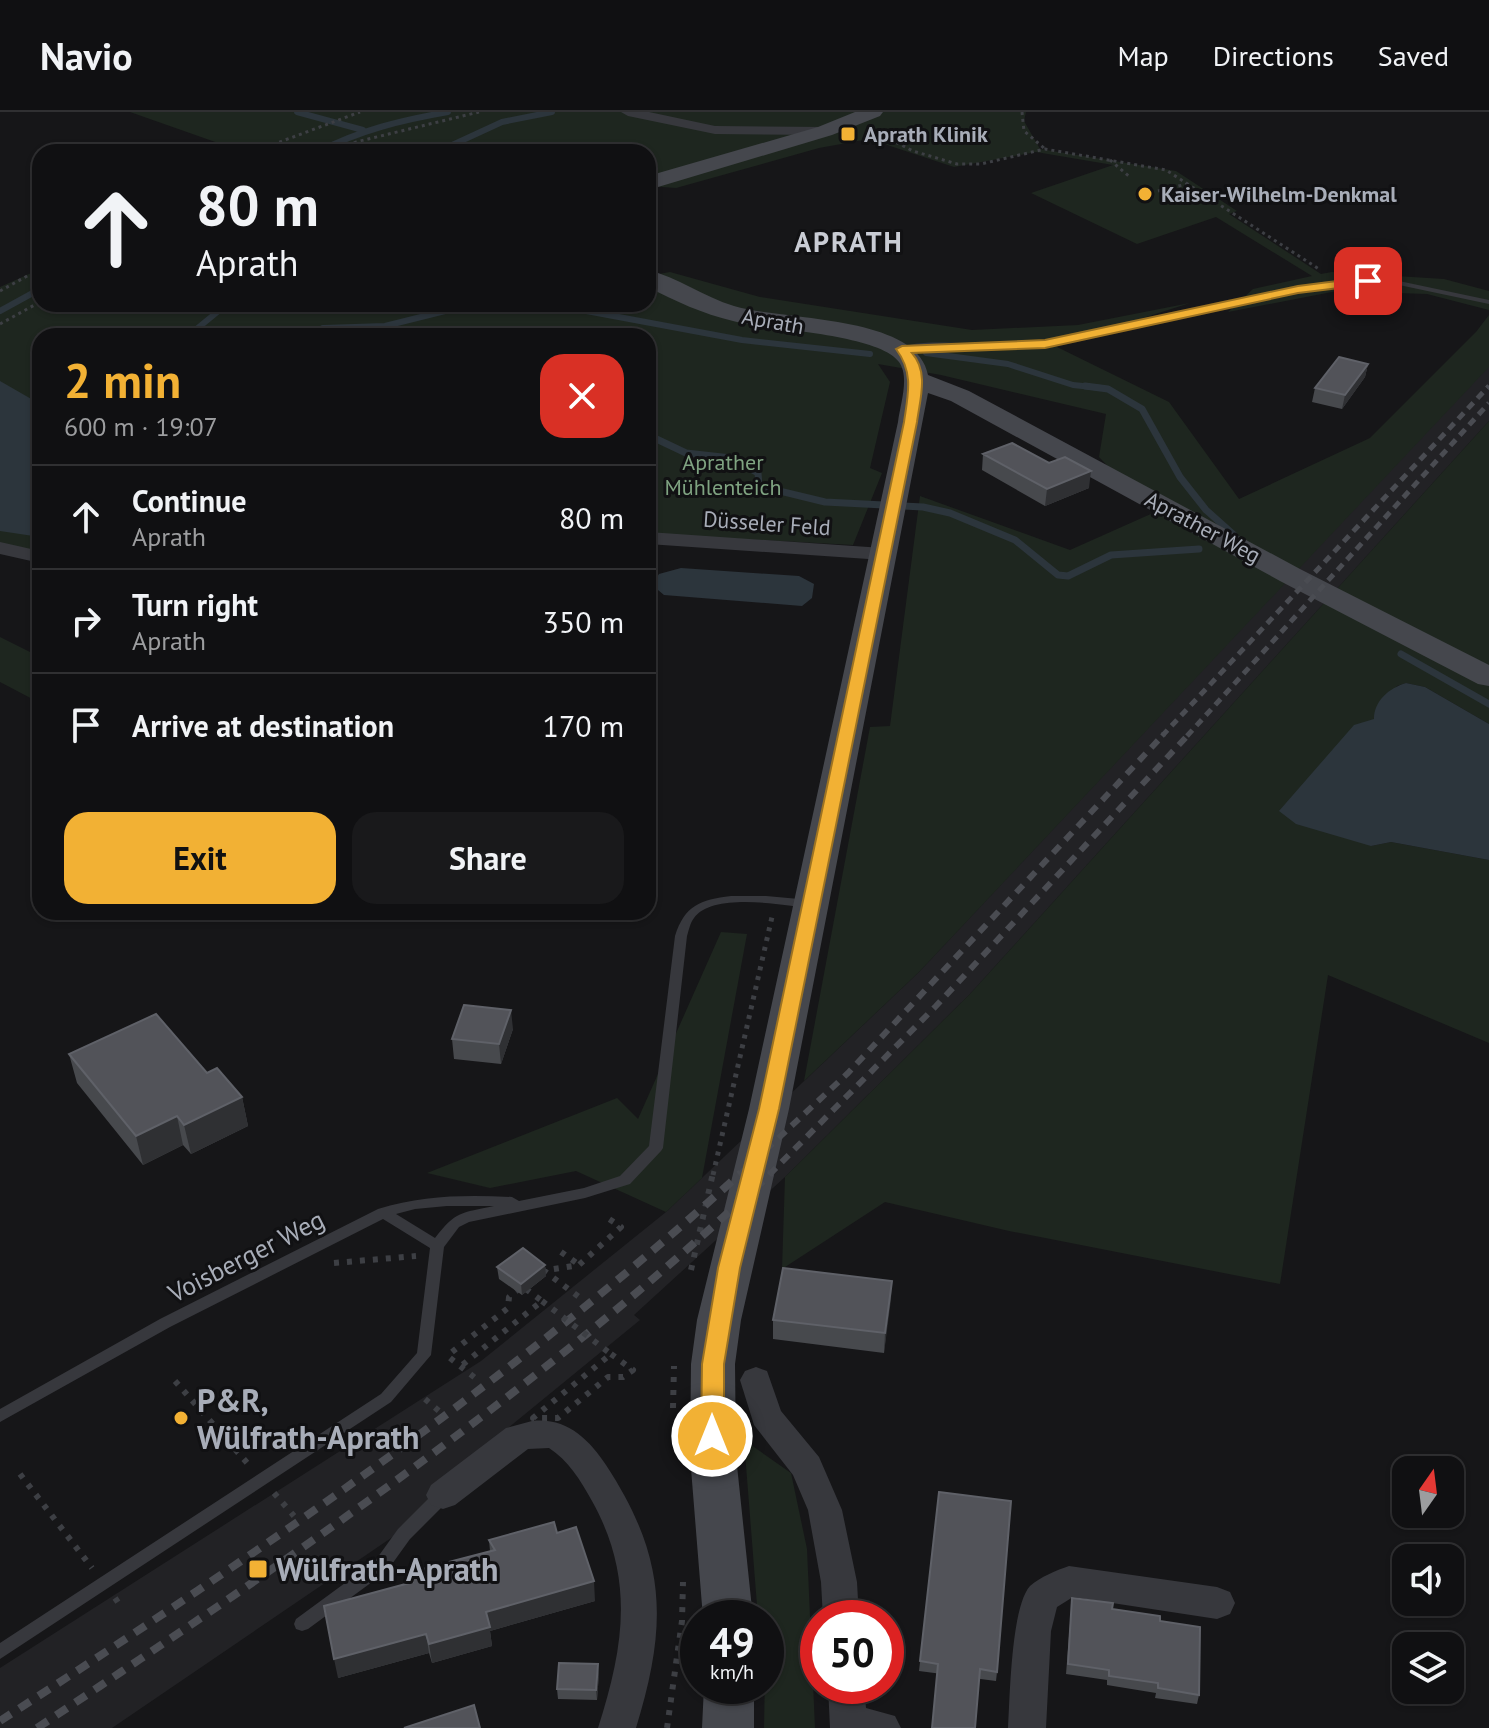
<!DOCTYPE html>
<meta charset="utf-8">
<style>
:root{--surface:#101012;--page:#19191b;--text:#f1f3f6;--muted:#9c9d9f;--line:#303032;--accent:#f2b134}
body{margin:0;font-family:"PT Sans",sans-serif;background:var(--page);color:var(--text);height:100vh;display:flex;flex-direction:column;font-size:30px;white-space:nowrap}
*{box-sizing:border-box;margin:0}
p{font-size:26px;color:var(--muted)}
.icon{flex:none;width:44px;height:44px;fill:none;stroke:currentColor;stroke-width:2;stroke-linecap:round;stroke-linejoin:round}
.map{position:relative;flex:1;overflow:hidden}
.sheet{position:absolute;left:32px;top:216px;width:624px;height:592px;display:flex;flex-direction:column;background:var(--surface);border-radius:24px;box-shadow:0 2px 6px #0004,0 0 0 2px var(--line)}
.sheet>*{flex:none}
.hud{position:absolute;left:32px;top:32px;width:624px;height:168px;border-radius:24px;box-shadow:0 2px 6px #0004,0 0 0 2px var(--line);background:#101012;color:var(--text);overflow:hidden}
.needle{width:52px;rotate:14deg}
.tools{position:absolute;left:1392px;top:1344px;display:grid;gap:16px}
.tools a{display:grid;place-items:center;width:72px;height:72px;border-radius:16px;background:var(--surface);box-shadow:0 2px 6px #0004,0 0 0 2px var(--line);font-size:40px}
.speed{position:absolute;left:680px;top:1488px;display:flex;gap:16px;font-size:40px;font-weight:700;text-align:center}
.speed>*{display:grid;place-content:center;width:104px;height:104px;border-radius:50%;background:var(--surface);box-shadow:0 2px 6px #0004,0 0 0 2px var(--line);line-height:1}
.speed small{font-size:20px;font-weight:400}
.speed .limit{border:12px solid #d22;background:#fff;color:#111}
.pin{position:absolute;display:grid;place-items:center;width:68px;height:68px;color:#fff;margin:-34px;border-radius:16px;box-shadow:0 4px 12px #0006}
.me{position:absolute;width:88px;margin:-44px;rotate:0deg;stroke-linejoin:round;filter:drop-shadow(0 0 6px #0008)}
.turn{display:flex;align-items:center;gap:28px;height:168px;padding:0 32px;font-size:36px}
.turn .icon{width:104px;height:104px;stroke-width:2.5}
.turn b{display:block;font-size:56px;line-height:68px}
.round{display:grid;place-items:center;flex:none;width:84px;height:84px;border-radius:24px;background:var(--page)}
.overview{display:flex;align-items:center;justify-content:space-between;height:136px;padding:0 32px}
h1{font-size:48px;font-weight:700;line-height:60px;color:var(--accent)}
.action{display:flex;gap:16px;margin-top:auto;padding:16px 32px}
.action a{flex:1;height:92px;border-radius:24px;background:var(--accent);color:#111;font-size:32px;font-weight:700;line-height:92px;text-align:center}
.action a+a{background:var(--page);color:var(--text)}
ul{padding:0;list-style:none}
li{display:flex;align-items:center;gap:24px;height:104px;padding:0 32px;border-top:2px solid var(--line)}
li div{flex:1}
li b{display:block;font-size:30px}
li em{font-style:normal}
header{display:flex;align-items:center;gap:48px;box-sizing:border-box;height:112px;padding:0 40px;background:var(--surface);border-bottom:2px solid var(--line)}
header strong{font-size:38px}
nav{display:flex;gap:44px;margin-inline-start:auto;font-size:28px}
.map>svg:first-child{display:block}
</style>
<header>
<strong>Navio</strong>
<nav><a>Map</a><a>Directions</a><a>Saved</a></nav>
</header>
<div class="map">
<svg width="1489" height="1616" viewBox="0 0 1489 1616">
<rect width="100%" height="100%" fill="#161618"/>
<path fill="#222225" d="M 1489,253 L 1489,309 L 970,882 L 785,1065 L 634,1203 L 640,1208 L 475,1343 L 491,1358 L 112,1616 L 0,1616 L 0,1556 L 481,1249 L 666,1100 L 919,860 Z"/>
<path fill="#1e261f" d="M 130,0 L 1026,0 L 1024,9 L 1040,37 L 1176,59 L 1237,99 L 1229,102 L 1321,162 L 1332,160 L 1444,167 L 1489,179 L 1489,198 L 1427,182 L 1337,179 L 1228,200 L 1253,177 L 1312,164 L 1216,105 L 1137,132 L 1031,81 L 1113,53 L 1036,40 L 954,55 L 869,27 L 819,36 L 676,76 L 648,74 L 648,40 L 234,40 L 238,38 Z
M 40,157 L 40,192 L 648,192 L 648,164 L 670,160 L 760,185 L 972,218 L 1078,213 L 1190,191 L 1055,234 L 1169,290 L 1239,387 L 1370,326 L 1476,220 L 1489,203 L 1489,255 L 919,860 L 804,969 L 870,615 L 890,614 L 920,384 L 1070,438 L 1153,401 L 1099,345 L 1106,302 L 941,263 L 878,252 L 890,270 L 870,356 L 882,361 L 853,433 L 648,422 L 648,224 L 40,224 L 40,444 L 0,434 L 0,175 Z
M 1489,309 L 1489,612 L 1425,575 L 1406,571 L 1397,574 L 1374,607 L 1371,734 L 1391,730 L 1489,748 L 1489,931 L 1328,863 L 1280,1172 L 1009,1119 L 885,1090 L 782,1157 L 785,1065 L 970,882 Z
M 0,525 L 40,545 L 40,591 L 0,570 Z
M 721,820 L 747,822 L 702,1066 L 666,1100 L 576,1059 L 490,1076 L 427,1061 L 617,986 L 638,1007 Z
M 744,1328 L 791,1361 L 807,1437 L 815,1616 L 764,1616 L 766,1506 L 758,1506 Z"/>
<path fill="#2c353c" d="M 0,269 L 40,292 L 40,425 L 0,419 Z
M 681,456 L 799,464 L 814,472 L 812,486 L 802,494 L 664,483 L 652,473 L 659,462 Z
M 1406,571 L 1425,575 L 1489,612 L 1489,748 L 1391,730 L 1371,734 L 1296,712 L 1279,699 L 1354,613 L 1374,607 C 1374,589 1389,576 1406,571 Z"/>
<g fill="none" stroke-linecap="round" stroke-linejoin="round">
<path stroke="#2c353c" stroke-width="6" d="M 297,0 L 363,18
M 318,40 C 360,18 402,8 448,0
M 437,40 L 502,10 L 552,0
M 549,192 L 742,228 L 870,242
M 0,199 L 40,177
M 188,224 L 227,192
M 308,224 L 323,216 L 385,214 L 473,192
M 926,241 L 1008,252 L 1073,273 L 1102,276"/>
<path stroke="#2c353c" stroke-width="7" d="M 1085,274 L 1108,277 L 1142,297 L 1180,365 L 1206,398 L 1233,422
M 648,323 L 686,341 L 731,346 L 758,361 L 759,374 L 825,390 L 923,395 L 950,401 L 1015,428 L 1058,463 L 1068,464 L 1111,443 L 1199,437
M 1401,542 L 1489,592"/>
<path stroke="#3d3f44" stroke-width="3" stroke-dasharray="3 4" stroke-linecap="butt" d="M 1022,0 L 1024,19 L 1044,36
M 886,17 L 884,24 L 913,39 L 957,52 L 981,52 L 1045,37 L 1166,58 L 1319,157
M 253,40 L 360,0
M 335,40 L 356,30 L 479,0
M 1110,48 L 1131,66
M 1158,79 L 1187,72
M 0,179 L 40,157
M 0,212 L 40,190"/>
<path stroke="#3d3f44" stroke-width="5" stroke-dasharray="4 6" stroke-linecap="butt" d="M 713,1063 L 772,805"/>
<path stroke="#3d3f44" stroke-width="6" stroke-dasharray="5 8" stroke-linecap="butt" d="M 561,1140 L 578,1152
M 334,1151 L 416,1144
M 543,1158 L 583,1188
M 691,1158 L 713,1061
M 541,1159 L 579,1153 L 621,1115 L 609,1107
M 452,1240 L 508,1196 L 509,1185 L 522,1174 L 542,1189 L 461,1254
M 611,1242 L 633,1258 L 623,1265 L 608,1265 L 558,1306 L 533,1306 Z
M 450,1246 L 479,1269
M 175,1269 L 248,1352
M 425,1287 L 439,1299
M 673,1296 L 674,1254
M 20,1362 L 92,1456
M 274,1381 L 294,1404
M 115,1486 L 122,1496
M 667,1616 L 682,1509 L 683,1470"/>
<path fill="#37383d" fill-rule="evenodd" d="M 1340,169 L 1399,169 L 1489,188 L 1489,192 L 1399,173 L 1340,173 L 1298,179 L 1075,230 L 1000,237 L 927,236 L 902,239 L 898,237 C 921,225 973,234 1001,232 C 1117,226 1226,185 1340,169 Z
M 731,784 L 766,784 L 810,788 L 816,792 L 810,796 C 782,793 713,780 694,806 C 690,811 689,818 687,824 L 663,1036 L 661,1039 L 630,1072 L 585,1086 L 469,1110 L 459,1115 L 444,1135 L 431,1243 L 391,1290 L 0,1547 L 0,1531 L 381,1282 L 417,1241 L 430,1136 L 383,1107 L 170,1215 L 0,1310 L 0,1297 L 160,1207 L 378,1097 C 423,1083 465,1083 512,1085 L 519,1089 L 584,1076 L 620,1064 L 649,1034 L 675,824 C 685,793 700,788 731,784 ZM 447,1094 L 494,1094 C 461,1101 456,1099 435,1126 L 396,1102 L 415,1097 Z
M 443,1376 L 449,1378 L 451,1383 L 449,1388 L 410,1427 L 387,1459 L 308,1517 L 302,1519 L 296,1517 L 294,1512 L 296,1507 L 375,1449 L 398,1417 L 437,1378 Z"/>
<path fill="#37383d" fill-rule="evenodd" d="M 621,0 L 649,0 L 715,14 L 825,15 L 832,19 L 825,23 L 715,22 L 628,4 Z
M 648,420 L 883,436 L 893,442 L 883,448 L 648,432 Z
M 0,430 L 40,439 L 40,451 L 0,442 Z
M 756,1255 L 767,1259 L 781,1299 L 819,1345 L 842,1398 L 857,1470 L 859,1506 L 823,1506 L 821,1470 L 808,1398 L 793,1363 L 754,1313 L 740,1268 L 745,1259 Z
M 532,1309 C 566,1305 589,1327 606,1353 C 667,1446 668,1512 636,1616 L 598,1616 C 624,1535 635,1466 592,1389 C 581,1369 568,1348 549,1336 L 528,1337 L 455,1393 L 443,1397 L 431,1393 L 426,1383 L 431,1373 L 506,1316 Z
M 1069,1454 L 1217,1475 L 1230,1480 L 1235,1491 L 1230,1502 L 1217,1507 L 1073,1485 L 1057,1495 L 1051,1519 L 1046,1616 L 1008,1616 C 1010,1586 1011,1495 1030,1474 C 1040,1465 1057,1458 1069,1454 Z
M 828,1574 L 864,1574 L 866,1596 L 895,1604 L 901,1616 L 830,1616 Z"/>
<path fill="#45474d" fill-rule="evenodd" d="M 855,0 L 883,0 L 880,4 L 832,23 L 648,78 L 648,64 L 818,15 Z
M 648,158 C 677,165 704,185 734,194 C 781,209 917,202 928,263 L 969,279 L 1300,457 L 1489,553 L 1489,574 L 1478,572 L 1280,469 L 951,289 L 928,281 L 789,997 L 741,1208 L 735,1252 L 736,1344 L 753,1506 L 703,1506 L 690,1344 L 691,1252 L 697,1208 L 749,997 L 898,310 C 900,293 910,265 899,250 C 879,222 769,218 733,209 C 703,202 675,189 648,175 Z
M 704,1574 L 754,1574 L 754,1616 L 702,1616 Z"/>
<path stroke="#4a4c52" stroke-width="4" stroke-dasharray="6 5" stroke-linecap="butt" d="M 1487,276 L 1489,274"/>
<path stroke="#4a4c52" stroke-width="5" stroke-dasharray="8 6" stroke-linecap="butt" d="M 1162,624 L 1489,274
M 1187,624 L 1489,291"/>
<path stroke="#4a4c52" stroke-width="6" stroke-dasharray="10 8" stroke-linecap="butt" d="M 739,1063 L 848,961 L 1164,622
M 769,1063 L 936,894 L 1189,622"/>
<path stroke="#4a4c52" stroke-width="8" stroke-dasharray="13 10" stroke-linecap="butt" d="M 0,1609 C 258,1442 513,1268 741,1061
M 37,1616 C 293,1446 547,1272 771,1061"/>
<path stroke="#3d3f44" stroke-width="6" stroke-dasharray="5 8" stroke-linecap="butt" d="M 542,1189 L 611,1242"/>
</g>
<path fill="#47494d" d="M 1368,252 L 1365,265 L 1342,297 L 1312,290 L 1315,276 Z
M 983,342 L 1089,376 L 1045,394 L 982,358 Z
M 513,917 L 501,952 L 454,947 L 452,927 Z
M 69,942 L 207,961 L 242,985 L 248,1014 L 191,1042 L 183,1033 L 143,1053 L 77,971 Z
M 497,1155 L 546,1164 L 522,1183 L 499,1167 Z
M 892,1169 L 884,1241 L 773,1227 L 773,1208 Z
M 939,1380 L 997,1560 L 996,1569 L 919,1559 Z
M 557,1421 L 595,1489 L 490,1519 L 492,1534 L 432,1551 L 429,1541 L 338,1566 L 412,1470 L 490,1439 L 489,1428 Z
M 1072,1486 L 1112,1497 L 1160,1509 L 1199,1583 L 1197,1592 L 1155,1586 L 1156,1581 L 1107,1573 L 1107,1568 L 1066,1562 Z
M 599,1561 L 597,1588 L 558,1587 L 557,1577 Z"/>
<path fill="#2f3033" d="M 1368,252 L 1365,265 L 1342,297 L 1345,283 Z
M 1091,359 L 1089,376 L 1045,394 L 1047,377 Z
M 511,898 L 513,917 L 501,952 L 499,932 Z
M 242,985 L 248,1014 L 191,1042 L 184,1013 Z
M 177,1004 L 183,1033 L 143,1053 L 136,1024 Z
M 545,1153 L 546,1164 L 522,1183 L 521,1172 Z
M 892,1169 L 891,1188 L 884,1241 L 885,1221 Z
M 594,1469 L 595,1489 L 490,1519 L 492,1534 L 432,1551 L 429,1532 L 486,1500 Z
M 426,1522 L 429,1541 L 338,1566 L 334,1547 Z
M 598,1552 L 599,1561 L 597,1588 L 596,1578 Z"/>
<path fill="#525359" stroke="#5f6168" stroke-width="2" d="M 1339,245 L 1368,252 L 1345,283 L 1315,276 Z
M 1012,331 L 1049,351 L 1065,345 L 1091,359 L 1047,377 L 983,342 Z
M 464,893 L 511,898 L 499,932 L 452,927 Z
M 156,902 L 207,961 L 217,956 L 242,985 L 184,1013 L 177,1004 L 136,1024 L 69,942 Z
M 523,1136 L 545,1153 L 521,1172 L 497,1155 Z
M 783,1156 L 892,1169 L 885,1221 L 773,1208 Z
M 939,1380 L 1011,1389 L 997,1560 L 980,1557 L 975,1616 L 932,1616 L 938,1552 L 920,1549 Z
M 554,1410 L 557,1421 L 576,1415 L 594,1469 L 486,1500 L 490,1515 L 429,1532 L 426,1522 L 334,1547 L 324,1494 L 413,1470 L 411,1462 L 426,1456 L 495,1438 L 489,1428 Z
M 1072,1486 L 1113,1491 L 1112,1497 L 1160,1504 L 1160,1509 L 1200,1515 L 1199,1583 L 1158,1576 L 1158,1571 L 1109,1564 L 1109,1558 L 1068,1552 Z
M 559,1551 L 598,1552 L 596,1578 L 557,1577 Z
M 474,1593 L 480,1616 L 404,1616 Z"/>
<path fill="#f2b134" stroke="#9d7322" stroke-width="2" d="M 1368,165 L 1372,166 L 1372,172 L 1298,181 L 1045,236 L 912,241 C 929,260 920,287 917,310 L 779,997 L 740,1156 L 724,1252 L 724,1324 L 721,1331 L 712,1334 L 704,1331 L 701,1324 L 702,1252 L 718,1156 L 759,997 L 904,310 C 908,282 914,261 896,237 L 902,234 L 1045,228 L 1298,174 Z"/>
<g fill="#f2b134" stroke="#111113" stroke-width="3">
<rect x="840" y="14" width="16" height="16" rx="4"/>
<circle cx="1145" cy="82" r="8"/>
<circle cx="181" cy="1306" r="8"/>
<rect x="248" y="1447" width="20" height="20" rx="4"/>
</g>
<g text-anchor="middle" dominant-baseline="central" stroke-width="6" stroke-linejoin="round" paint-order="stroke">
<g font-size="22" font-weight="bold" fill="#a8adb8" stroke="#111113" text-anchor="start">
<text x="864" y="22">Aprath Klinik</text>
<text x="1161" y="82">Kaiser-Wilhelm-Denkmal</text>
</g>
<g font-size="22" fill="#a8adb8" stroke="#111113">
<text transform="translate(773 209) rotate(10)">Aprath</text>
<text transform="translate(767 411) rotate(4)">Düsseler Feld</text>
<text transform="translate(1203 415) rotate(28)">Aprather Weg</text>
</g>
<g font-size="22" fill="#7fa381" stroke="#111113">
<text x="723" y="350">Aprather<tspan x="723" dy="25">Mühlenteich</tspan></text>
</g>
<g font-size="26" fill="#a8adb8" stroke="#111113">
<text transform="translate(246 1144) rotate(-27)">Voisberger Weg</text>
</g>
<g font-size="28" font-weight="bold" letter-spacing="2" fill="#c9ccd4" stroke="#111113">
<text x="849" y="129">APRATH</text>
</g>
<g font-size="32" font-weight="bold" fill="#a8adb8" stroke="#111113" text-anchor="start">
<text x="197" y="1288">P&amp;R,<tspan x="197" dy="37">Wülfrath-Aprath</tspan></text>
<text x="276" y="1457">Wülfrath-Aprath</text>
</g>
</g>
</svg>
<div class="tools">
<a><svg class="needle" viewBox="-14 -14 28 28"><path d="M0-13l5 13h-10z" fill="#e53935"/><path d="M0 13l5-13h-10z" fill="#9c9d9f"/></svg></a>
<a><svg class="icon" aria-label="sound" viewBox="0 0 24 24"><path d="M4 9h4l5-4v14l-5-4H4zM17 9q2 3 0 6"/></svg></a>
<a><svg class="icon" aria-label="layers" viewBox="0 0 24 24"><path d="M12 4l9 5-9 5-9-5zM3 14l9 5 9-5"/></svg></a>
</div>
<div class="speed"><div>49<small>km/h</small></div><div class="limit">50</div></div>
<div class="pin" style="left:1368px;top:169px;background:#d93025"><svg class="icon" aria-label="arrive" viewBox="0 0 24 24"><path d="M6 21V4h12l-3 4 3 4H6"/></svg></div>
<svg class="me" style="left:712px;top:1324px" viewBox="-20 -20 40 40"><circle r="17" fill="#f2b134" stroke="#fff" stroke-width="3"/><path d="M0-11L8 9 0 5-8 9z" fill="#fff"/></svg>
<div class="hud">
<div class="turn"><svg class="icon" aria-label="ahead" viewBox="0 0 24 24"><path d="M12 20V5M6 11l6-6 6 6"/></svg><div><b>80 m</b>Aprath</div></div>
</div>
<section class="sheet">
<div class="overview"><div><h1>2 min</h1><p>600 m · 19:07</p></div><a class="round" style="background:#d93025;color:#fff"><svg class="icon" aria-label="close" viewBox="0 0 24 24"><path d="M6 6l12 12M18 6L6 18"/></svg></a></div>
<ul>
<li><svg class="icon" aria-label="ahead" viewBox="0 0 24 24"><path d="M12 20V5M6 11l6-6 6 6"/></svg><div><b>Continue</b><p>Aprath</p></div><em>80 m</em></li>
<li><svg class="icon" aria-label="right" viewBox="0 0 24 24"><path d="M7 20v-9h11M14 6l5 5-5 5"/></svg><div><b>Turn right</b><p>Aprath</p></div><em>350 m</em></li>
<li><svg class="icon" aria-label="arrive" viewBox="0 0 24 24"><path d="M6 21V4h12l-3 4 3 4H6"/></svg><div><b>Arrive at destination</b></div><em>170 m</em></li>
</ul>
<div class="action"><a>Exit</a><a>Share</a></div>
</section>
</div>
